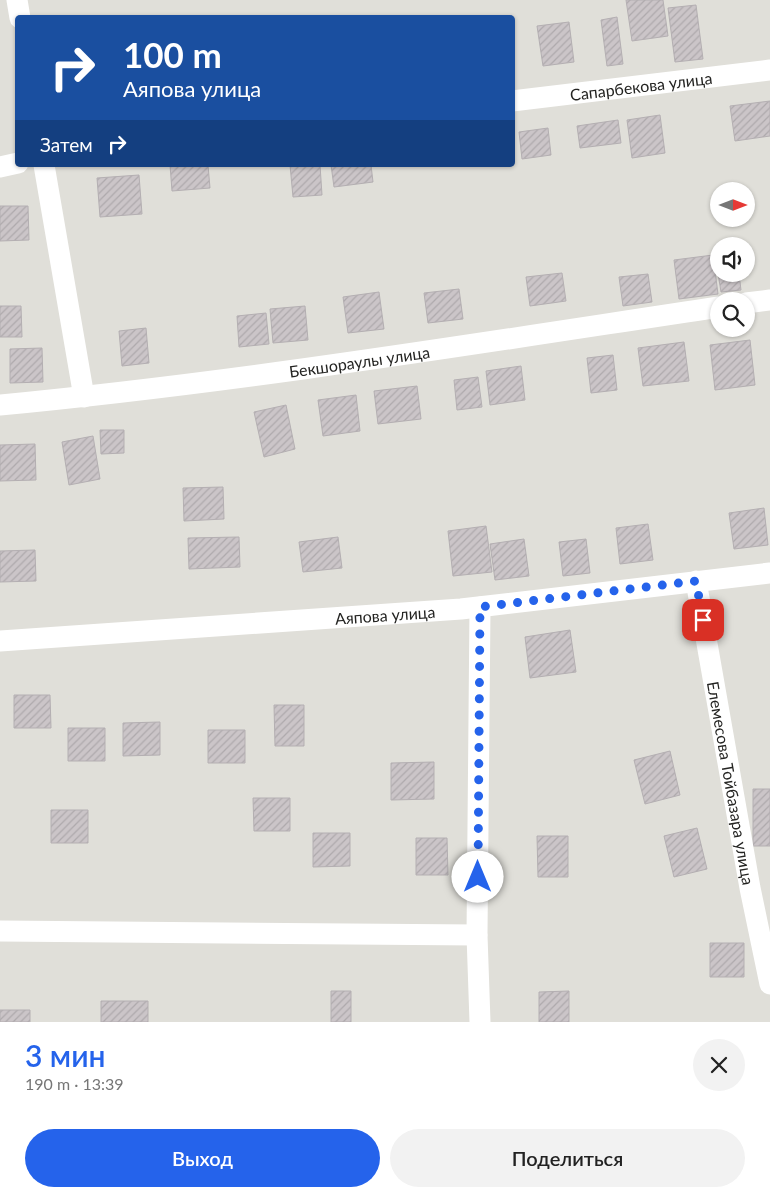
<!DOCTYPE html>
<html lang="ru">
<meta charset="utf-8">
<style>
:root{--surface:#fff;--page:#f2f2f2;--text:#222;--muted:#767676;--accent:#2563eb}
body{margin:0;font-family:Lato,sans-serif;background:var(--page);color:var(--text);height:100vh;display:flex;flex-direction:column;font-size:19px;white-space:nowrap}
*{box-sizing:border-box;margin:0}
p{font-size:16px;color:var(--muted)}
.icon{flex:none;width:28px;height:28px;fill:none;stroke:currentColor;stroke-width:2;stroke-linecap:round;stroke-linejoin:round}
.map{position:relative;height:1022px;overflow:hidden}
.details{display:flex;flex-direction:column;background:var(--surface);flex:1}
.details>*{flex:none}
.top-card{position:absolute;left:15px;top:15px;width:500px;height:152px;border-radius:5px;box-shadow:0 1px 4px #0004;background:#1a4fa0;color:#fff;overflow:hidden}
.needle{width:32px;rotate:90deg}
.fabs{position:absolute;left:710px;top:182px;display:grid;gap:10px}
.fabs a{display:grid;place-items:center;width:45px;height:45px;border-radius:50%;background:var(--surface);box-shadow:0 1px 4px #0004;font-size:25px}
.pin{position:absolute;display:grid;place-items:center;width:42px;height:42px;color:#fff;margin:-21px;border-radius:10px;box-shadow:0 2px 8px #0006}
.me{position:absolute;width:55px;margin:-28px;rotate:0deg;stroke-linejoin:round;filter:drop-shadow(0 0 4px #0008)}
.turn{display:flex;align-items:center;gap:18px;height:105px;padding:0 25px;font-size:22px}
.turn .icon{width:65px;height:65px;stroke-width:2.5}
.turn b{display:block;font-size:35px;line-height:42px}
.then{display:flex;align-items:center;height:48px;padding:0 25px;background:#0003;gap:10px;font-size:19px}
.round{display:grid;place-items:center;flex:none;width:52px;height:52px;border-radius:26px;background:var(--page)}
.head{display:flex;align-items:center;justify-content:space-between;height:85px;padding:0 25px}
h1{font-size:30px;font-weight:600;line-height:38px;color:var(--accent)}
.cta{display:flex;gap:10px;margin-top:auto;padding:10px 25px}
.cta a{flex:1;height:58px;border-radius:30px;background:var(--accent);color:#fff;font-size:20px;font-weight:600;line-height:58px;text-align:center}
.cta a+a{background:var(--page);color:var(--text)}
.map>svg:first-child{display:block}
</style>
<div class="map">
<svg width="770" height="1022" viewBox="0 0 770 1022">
<defs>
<pattern id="building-hatch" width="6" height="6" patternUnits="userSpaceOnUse" patternTransform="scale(1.25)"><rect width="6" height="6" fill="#cbc5c8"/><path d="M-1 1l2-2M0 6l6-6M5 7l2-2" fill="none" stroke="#aea9ac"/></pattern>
</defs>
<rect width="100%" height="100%" fill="#e0dfd9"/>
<path fill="url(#building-hatch)" stroke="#b4afb2" d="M 626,0 L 663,0 L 668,36 L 632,41 Z
M 696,5 L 703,59 L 675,62 L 668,8 Z
M 617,17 L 623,64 L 607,66 L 601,20 Z
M 569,22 L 574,62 L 543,66 L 537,26 Z
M 770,101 L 770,136 L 735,141 L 730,106 Z
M 660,115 L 665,153 L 632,158 L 627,120 Z
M 618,120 L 621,143 L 580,148 L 577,126 Z
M 548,128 L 551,155 L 522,159 L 519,132 Z
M 170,165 L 208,165 L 210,188 L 172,191 Z
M 290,165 L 320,165 L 322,195 L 293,197 Z
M 331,165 L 371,165 L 373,182 L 334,187 Z
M 139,175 L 142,214 L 100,217 L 97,178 Z
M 0,206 L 28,206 L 29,240 L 0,241 Z
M 713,255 L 718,294 L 679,299 L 674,260 Z
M 717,267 L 719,267 L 719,274 L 739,274 L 741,290 L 721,292 Z
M 562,273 L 566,301 L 530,306 L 526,277 Z
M 648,274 L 652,302 L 623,306 L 619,277 Z
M 459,289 L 463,319 L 428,323 L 424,293 Z
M 379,292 L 384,329 L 348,333 L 343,297 Z
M 0,306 L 21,306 L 22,337 L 0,337 Z
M 305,306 L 308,340 L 273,343 L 270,309 Z
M 266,313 L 269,344 L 239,347 L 237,316 Z
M 146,328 L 149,363 L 122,366 L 119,331 Z
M 750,340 L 755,385 L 715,390 L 710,345 Z
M 684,342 L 689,381 L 643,386 L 638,348 Z
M 42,348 L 43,382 L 10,383 L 10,349 Z
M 613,355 L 617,390 L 591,393 L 587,358 Z
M 521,366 L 525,400 L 490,405 L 486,371 Z
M 478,377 L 482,407 L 457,410 L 454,380 Z
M 417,386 L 421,419 L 378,424 L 374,391 Z
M 356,395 L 360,431 L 323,436 L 318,400 Z
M 286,405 L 295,449 L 264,457 L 254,412 Z
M 100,430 L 124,430 L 124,453 L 101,454 Z
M 93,436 L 100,479 L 69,485 L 62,442 Z
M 35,444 L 36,480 L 0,481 L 0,445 Z
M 223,487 L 224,519 L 184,521 L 183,488 Z
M 764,508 L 768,545 L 734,549 L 729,513 Z
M 648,524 L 653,560 L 620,564 L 616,528 Z
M 486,526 L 492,572 L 453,576 L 448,531 Z
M 239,537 L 240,567 L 189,569 L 188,538 Z
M 338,537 L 342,568 L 303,572 L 299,542 Z
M 524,539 L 529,576 L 495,580 L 490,544 Z
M 586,539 L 590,573 L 563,576 L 559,542 Z
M 35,550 L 36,581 L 0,582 L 0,551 Z
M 570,630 L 576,672 L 530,678 L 525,637 Z
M 14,695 L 50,695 L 51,728 L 14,728 Z
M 274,705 L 304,705 L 304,746 L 275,746 Z
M 160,722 L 160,755 L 123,756 L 123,723 Z
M 68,728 L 105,728 L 105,761 L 68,761 Z
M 208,730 L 245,730 L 245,763 L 208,763 Z
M 670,751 L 680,795 L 645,804 L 634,760 Z
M 434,762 L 434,799 L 391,800 L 391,763 Z
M 753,789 L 770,789 L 770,846 L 753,846 Z
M 253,798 L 290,798 L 290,831 L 254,831 Z
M 51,810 L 88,810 L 88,843 L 51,843 Z
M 697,828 L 707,869 L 674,877 L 664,836 Z
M 313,833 L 350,833 L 350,866 L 313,867 Z
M 537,836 L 568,836 L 568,877 L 538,877 Z
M 416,838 L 447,838 L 448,875 L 416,875 Z
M 710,943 L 744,943 L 744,977 L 710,977 Z
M 331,991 L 351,991 L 351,1022 L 331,1022 Z
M 569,991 L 569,1022 L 539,1022 L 539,992 Z
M 101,1001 L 148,1001 L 148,1022 L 101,1022 Z
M 0,1010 L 30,1010 L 30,1022 L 0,1022 Z"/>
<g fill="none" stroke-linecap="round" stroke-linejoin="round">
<g stroke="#fff" stroke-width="21">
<path d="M 17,0 L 20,18"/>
<path id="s1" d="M 512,101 L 770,70"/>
<path d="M 44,165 L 84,397"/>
<path d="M 0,167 L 18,163"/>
<path d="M 746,303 L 770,300"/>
<path id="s2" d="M 0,405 C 241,382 480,343 719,307"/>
<path id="s3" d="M 696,581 L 750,888 L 770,984"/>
<path d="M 480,607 L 477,935 L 480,1022"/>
<path id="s4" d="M 0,641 L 461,609 L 770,573"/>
<path d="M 0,931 L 477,935"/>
</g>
</g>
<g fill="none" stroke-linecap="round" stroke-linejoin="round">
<path stroke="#2563eb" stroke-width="9" stroke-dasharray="0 16.2" d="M 478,877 L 480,607 L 696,581 L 703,620"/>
</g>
<g text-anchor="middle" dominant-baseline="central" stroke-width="4" stroke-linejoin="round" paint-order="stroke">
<g font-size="16" fill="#242422" stroke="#fff">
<text stroke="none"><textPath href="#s1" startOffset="130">Сапарбекова улица</textPath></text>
<text stroke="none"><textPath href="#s2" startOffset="362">Бекшораулы улица</textPath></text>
<text stroke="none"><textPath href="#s4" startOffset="386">Аяпова улица</textPath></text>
<text stroke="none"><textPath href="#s3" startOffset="205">Елемесова Тойбазара улица</textPath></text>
</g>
</g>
</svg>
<div class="fabs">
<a><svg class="needle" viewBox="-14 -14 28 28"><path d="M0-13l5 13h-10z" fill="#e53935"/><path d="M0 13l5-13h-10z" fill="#767676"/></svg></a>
<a><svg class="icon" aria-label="sound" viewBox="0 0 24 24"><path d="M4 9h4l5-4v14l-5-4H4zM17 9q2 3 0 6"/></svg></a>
<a><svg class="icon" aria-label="search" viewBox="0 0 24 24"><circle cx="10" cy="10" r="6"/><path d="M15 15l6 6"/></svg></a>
</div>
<div class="pin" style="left:703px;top:620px;background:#d93025"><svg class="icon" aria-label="arrive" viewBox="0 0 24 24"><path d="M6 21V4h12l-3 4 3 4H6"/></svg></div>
<svg class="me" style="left:478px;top:877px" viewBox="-20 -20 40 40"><circle r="19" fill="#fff"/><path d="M0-13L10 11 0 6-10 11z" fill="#2563eb"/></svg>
<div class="top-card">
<div class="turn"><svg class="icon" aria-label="right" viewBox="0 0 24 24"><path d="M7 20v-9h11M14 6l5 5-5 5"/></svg><div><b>100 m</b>Аяпова улица</div></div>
<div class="then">Затем<svg class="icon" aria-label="right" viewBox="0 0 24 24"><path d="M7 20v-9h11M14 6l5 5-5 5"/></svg></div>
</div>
</div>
<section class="details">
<div class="head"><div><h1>3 мин</h1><p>190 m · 13:39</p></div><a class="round"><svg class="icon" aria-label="close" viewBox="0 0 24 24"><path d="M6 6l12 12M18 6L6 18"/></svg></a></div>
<div class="cta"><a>Выход</a><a>Поделиться</a></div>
</section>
